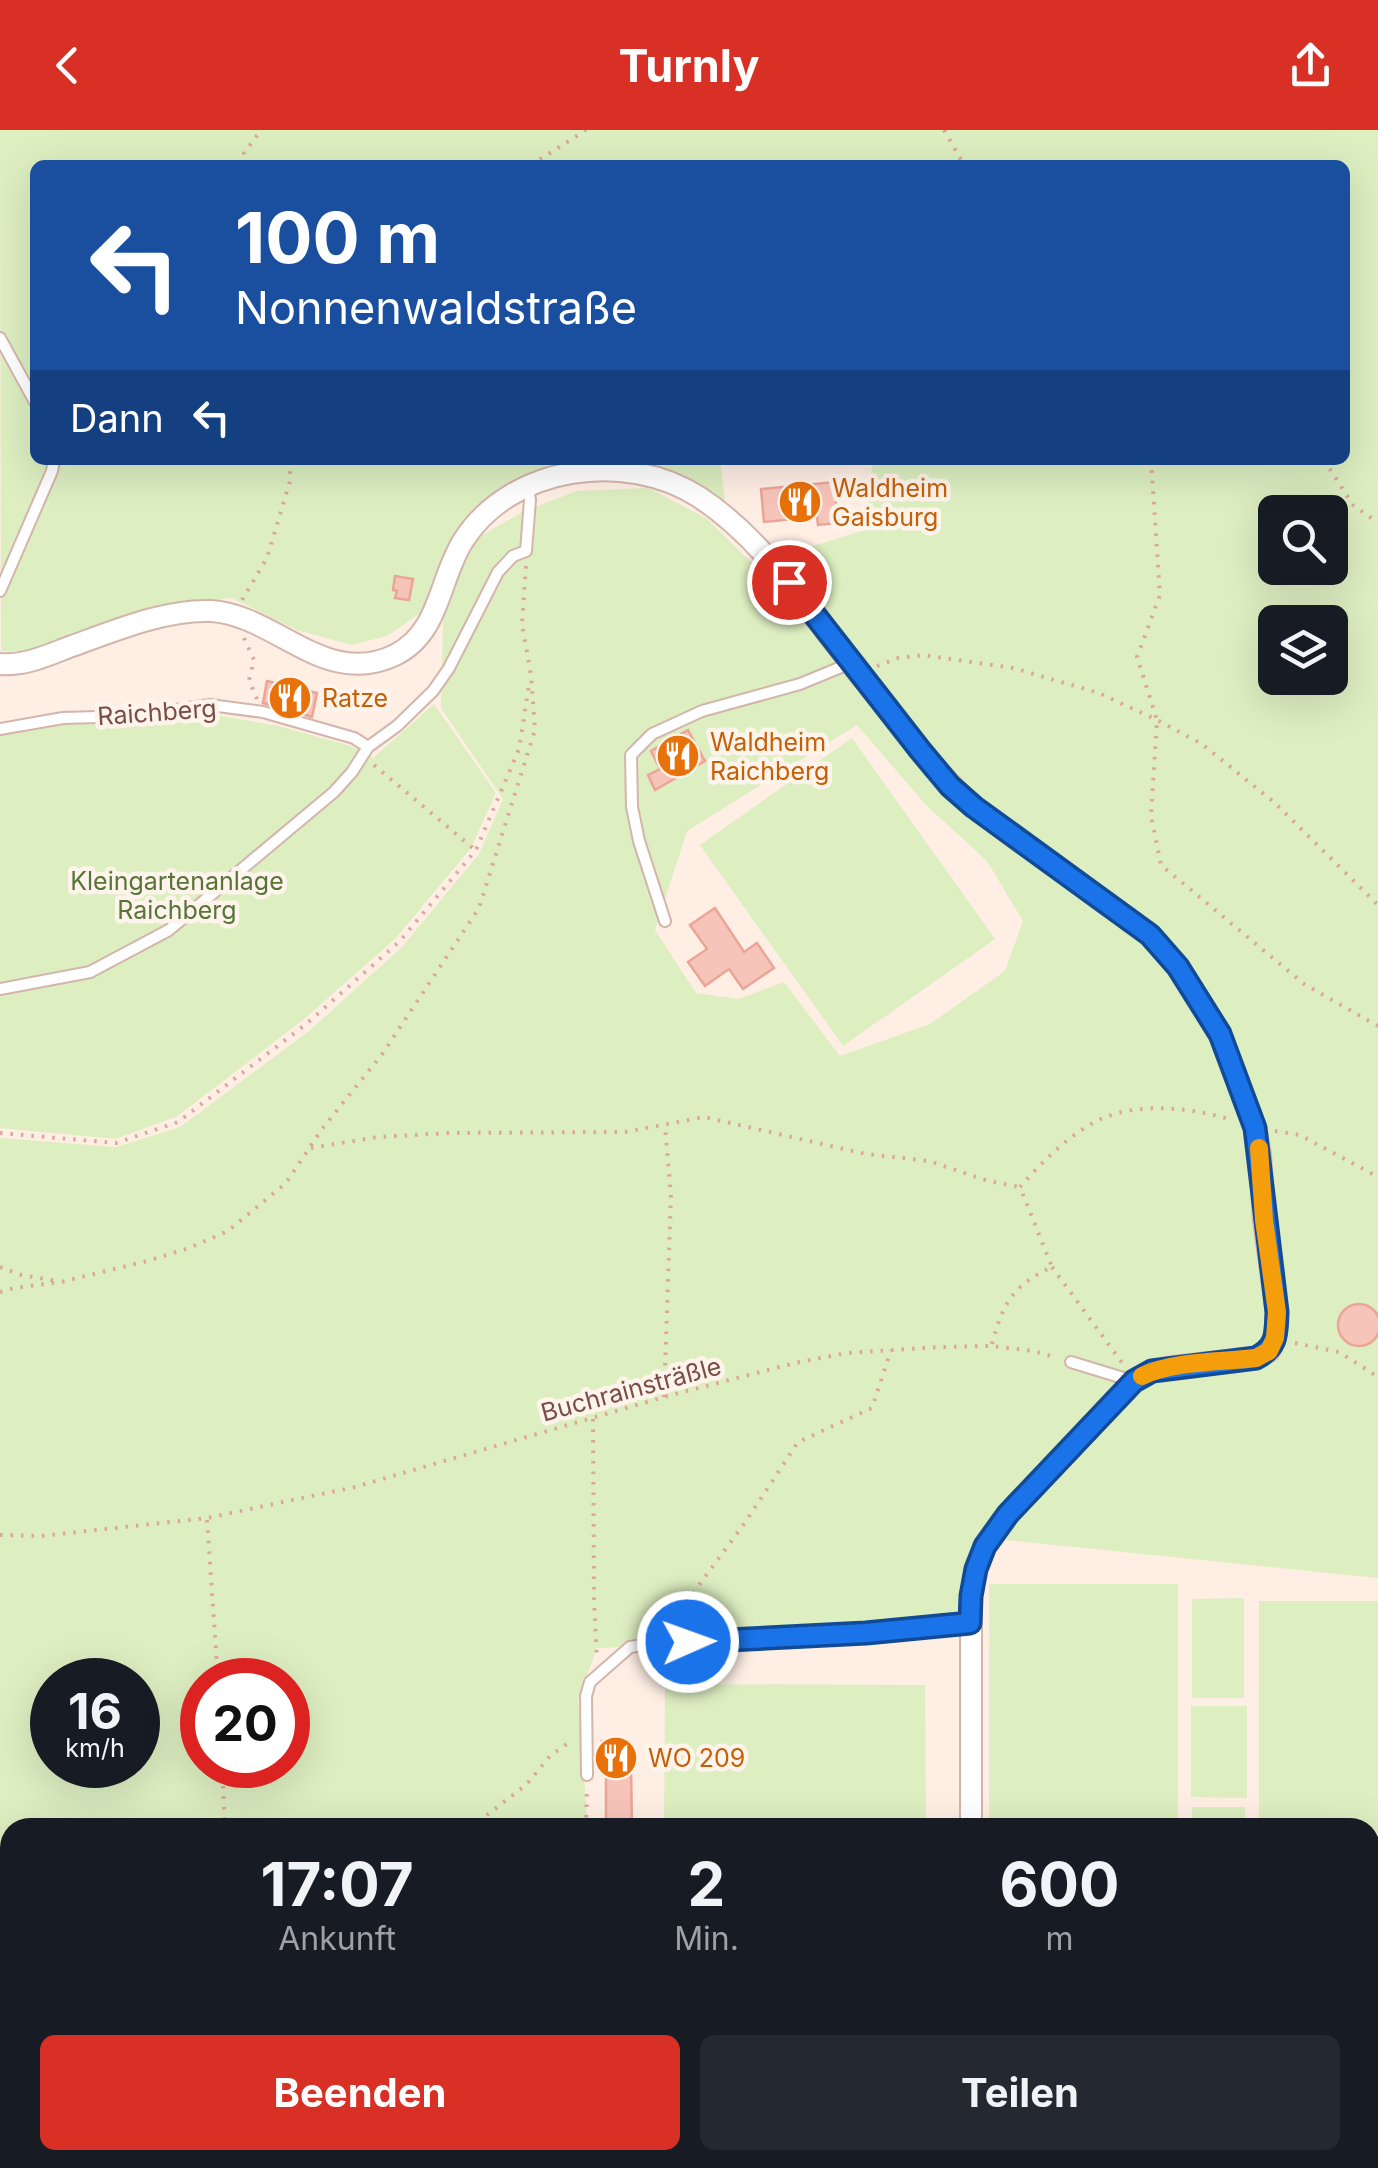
<!DOCTYPE html>
<html lang="de">
<meta charset="utf-8">
<style>
:root{--surface:#171b24;--page:#242831;--text:#f1f3f6;--muted:#9ea1a6;--accent:#d93025}
body{margin:0;font-family:Inter,sans-serif;background:var(--page);color:var(--text);height:100vh;display:flex;flex-direction:column;font-size:38px;white-space:nowrap}
*{box-sizing:border-box;margin:0}
p{font-size:32px;color:var(--muted)}
.icon{flex:none;width:55px;height:55px;fill:none;stroke:currentColor;stroke-width:2;stroke-linecap:round;stroke-linejoin:round}
.map{position:relative;flex:1;overflow:hidden}
.details{position:absolute;left:0px;top:1688px;width:1380px;height:352px;display:flex;flex-direction:column;background:var(--surface);border-radius:30px 30px 0 0;box-shadow:0 10px 40px #0002}
.details>*{flex:none}
.top-card{position:absolute;left:30px;top:30px;width:1320px;height:305px;border-radius:15px;box-shadow:0 10px 40px #0002;background:#1a4fa0;color:#fff;overflow:hidden}
.buttons{position:absolute;left:1258px;top:365px;display:grid;gap:20px}
.buttons a{display:grid;place-items:center;width:90px;height:90px;border-radius:15px;background:var(--surface);box-shadow:0 10px 40px #0002;font-size:50px}
.speed{position:absolute;left:30px;top:1528px;display:flex;gap:20px;font-size:50px;font-weight:700;text-align:center}
.speed>*{display:grid;place-content:center;width:130px;height:130px;border-radius:50%;background:var(--surface);box-shadow:0 10px 40px #0002;line-height:1}
.speed small{font-size:25px;font-weight:400}
.speed .limit{border:15px solid #d22;background:#fff;color:#111}
.pin{position:absolute;display:grid;place-items:center;width:85px;height:85px;color:#fff;margin:-42px;border:5px solid #fff;border-radius:50%;box-shadow:0 2px 10px #0007}
.me{position:absolute;width:110px;margin:-55px;rotate:88deg;stroke-linejoin:round;filter:drop-shadow(0 0 8px #0008)}
.turn{display:flex;align-items:center;gap:35px;height:210px;padding:0 40px;font-size:45px}
.turn .icon{width:130px;height:130px;stroke-width:2.5}
.turn b{display:block;font-size:70px;line-height:85px}
.then{display:flex;align-items:center;height:95px;padding:0 40px;background:#0003;gap:20px;font-size:38px}
.eta{display:flex;justify-content:space-evenly;align-items:center;height:170px;text-align:center}
.eta b{font-size:60px;font-weight:700;line-height:70px}
.action{display:flex;gap:20px;margin-top:auto;padding:20px 40px}
.action a{flex:1;height:115px;border-radius:15px;background:var(--accent);color:#fff;font-size:40px;font-weight:700;line-height:115px;text-align:center}
.action a+a{background:var(--page);color:var(--text)}
header{display:flex;justify-content:space-between;align-items:center;height:130px;padding:0 40px;background:var(--accent);color:#fff;font-size:45px;font-weight:700}
.map>svg:first-child{display:block}
</style>
<header><svg class="icon" aria-label="back" viewBox="0 0 24 24"><path d="M15 5l-7 7 7 7"/></svg>Turnly<svg class="icon" aria-label="share" viewBox="0 0 24 24"><path d="M12 15V3M7 8l5-5 5 5M5 13v7h14v-7"/></svg></header>
<div class="map">
<svg width="1378" height="2038" viewBox="0 0 1378 2038">
<rect width="100%" height="100%" fill="#feeee4"/>
<path fill="#ddeec1" fill-rule="evenodd" d="M 0,0 L 1378,0 L 1378,1448 L 1006,1410 L 989,1431 L 955,1505 L 597,1518 L 578,1570 L 588,1697 L 10,1698 L 10,2030 L 1370,2030 L 1370,1864 L 1378,1861 L 1378,2038 L 0,2038 L 0,1008 L 116,1017 L 180,997 L 309,901 L 402,817 L 479,724 L 503,669 L 441,578 L 443,488 L 451,457 L 479,407 L 522,382 L 577,361 L 648,358 L 706,388 L 753,434 L 865,400 L 873,330 L 1345,330 L 1345,35 L 35,35 L 35,330 L 720,330 L 725,371 L 687,346 L 644,331 L 571,332 L 514,354 L 465,390 L 434,447 L 423,481 L 387,506 L 351,515 L 297,500 L 232,468 L 181,473 L 125,487 L 26,522 L 1,521 ZM 1275,382 L 1330,382 L 1330,438 L 1275,438 ZM 1275,492 L 1330,492 L 1330,548 L 1275,548 ZM 857,595 L 925,674 L 987,731 L 1023,791 L 1005,841 L 930,894 L 840,926 L 784,852 L 739,869 L 696,863 L 655,800 L 687,701 ZM 52,1550 L 138,1550 L 138,1635 L 52,1635 ZM 202,1550 L 288,1550 L 288,1635 L 202,1635 Z
M 434,574 L 496,663 L 471,718 L 396,808 L 303,890 L 176,987 L 115,1009 L 0,998 L 0,606 L 65,594 L 134,593 L 210,584 L 278,596 L 351,616 L 373,628 Z
M 852,608 L 995,809 L 843,916 L 700,715 Z
M 989,1454 L 1178,1454 L 1178,1697 L 989,1697 Z
M 1244,1468 L 1244,1568 L 1192,1568 L 1192,1469 Z
M 1259,1471 L 1378,1471 L 1378,1747 L 1370,1747 L 1370,1698 L 1259,1697 Z
M 665,1554 L 925,1555 L 926,1697 L 664,1697 Z
M 1191,1576 L 1247,1576 L 1247,1668 L 1191,1667 Z
M 1192,1677 L 1245,1677 L 1245,1697 L 1192,1697 Z"/>
<path fill="#f7c4b9" stroke="#eba597" stroke-width="2.5" d="M 834,352 L 838,393 L 818,395 L 817,387 L 764,392 L 761,359 Z
M 395,446 L 413,449 L 409,470 L 395,468 L 397,461 L 393,460 Z
M 267,551 L 317,563 L 312,587 L 263,573 Z
M 688,600 L 705,631 L 655,660 L 648,645 L 660,639 L 651,621 Z
M 715,778 L 744,822 L 757,813 L 774,838 L 743,859 L 729,839 L 705,856 L 688,832 L 707,819 L 690,795 Z
M1338 1195a21 21 0 1 1 42 0a21 21 0 1 1-42 0Z
M 602,1611 L 628,1611 L 628,1637 L 631,1636 L 632,1698 L 606,1698 L 606,1638 L 602,1637 Z"/>
<g fill="none" stroke-linecap="round" stroke-linejoin="round">
<g stroke="#d4b5ab" stroke-width="14">
<path id="service" d="M 0,208 L 35,272
M 0,461 L 52,341 L 54,330
M 0,599 L 63,588 L 132,586 L 210,575 L 263,582 L 354,608 L 368,617
M 665,791 L 639,711 L 632,677 L 631,625 L 652,604 L 702,581 L 800,554 L 851,533
M 0,859 L 90,842 L 169,800 L 334,662 L 352,642 L 368,617 L 397,596 L 433,561 L 449,538 L 498,442 L 513,426 L 526,421 L 530,370 L 528,358
M 1071,1232 L 1133,1251
M 587,1645 L 586,1566 L 590,1552 L 630,1517 L 657,1513 L 866,1503 L 969,1493"/>
</g>
<g stroke="#d4b5ab" stroke-width="24">
<path id="minor" d="M 0,534 C 26,536 48,525 72,516 C 114,501 166,479 211,481 C 276,485 325,559 395,525 C 440,503 439,449 463,411 C 511,335 626,320 699,367 C 748,399 784,446 819,492 C 841,522 866,551 889,581 C 916,615 941,648 974,677 L 1150,805 L 1178,837 L 1220,904 L 1255,998 L 1260,1024 L 1264,1091 L 1277,1182 L 1275,1208 L 1269,1221 L 1256,1228 L 1172,1237 L 1152,1241 L 1134,1251 L 1008,1384 L 985,1416 L 976,1439 L 971,1466 L 971,1698
M 1370,1945 L 1378,1942
M 969,2038 L 969,2030
M 1065,2038 L 1092,2030"/>
</g>
<path stroke="#dca69b" stroke-width="4" stroke-dasharray="2.5 8" stroke-linecap="butt" d="M 944,0 L 964,35
M 244,35 L 244,23 L 261,0
M 531,35 L 586,0
M 1151,330 L 1160,465 L 1137,527 L 1157,590 L 1151,686 L 1161,735 L 1304,854 L 1378,896
M 1324,330 L 1353,375 L 1378,393
M 242,470 L 267,428 L 290,351 L 290,330
M 244,508 L 254,530 L 249,550 L 257,569
M 877,536 L 898,528 L 923,525 L 1013,538 L 1099,563 L 1157,590 L 1202,614 L 1275,673 L 1378,775
M 374,635 L 474,719
M 1275,1001 L 1300,1005 L 1378,1047
M 0,1003 L 116,1013 L 178,992 L 305,895 L 399,812 L 476,720 L 519,619 L 529,555
M 311,1018 L 378,1007 L 450,1003 L 625,1002 L 704,987 L 866,1024 L 929,1031 L 988,1051 L 1020,1057
M 1020,1057 C 1042,1032 1071,1002 1103,988 C 1141,972 1194,978 1232,990
M 0,1137 L 21,1145 L 56,1151
M 1052,1137 L 1123,1234
M 0,1162 L 14,1158 L 61,1152 L 147,1131 L 189,1118 L 228,1101 L 286,1053 L 322,999 L 383,923 L 479,778 L 535,600 L 531,545 L 522,494 L 526,436
M 1295,1213 L 1339,1222 L 1378,1247
M 992,1214 C 1003,1173 1013,1155 1052,1137 L 1020,1057
M 664,1267 L 671,1065 L 665,997
M 593,1289 L 594,1471 L 597,1529
M 207,1390 L 218,1550
M 0,1405 L 41,1406 L 207,1388 L 355,1357 L 664,1267 L 795,1233 L 847,1223 L 941,1217 L 991,1216 L 1034,1221 L 1057,1228
M 668,1497 L 744,1394 L 798,1312 L 872,1278 L 891,1220
M 222,1635 L 225,1698
M 470,1698 L 526,1655 L 550,1626 L 572,1610
M 586,1698 L 587,1659
M 0,1798 L 10,1813
M 0,1864 L 10,1864
M 1370,1878 L 1378,1875
M 588,2030 L 588,2038
M 192,2038 L 195,2030
M 804,2038 L 824,2030"/>
<use href="#service" stroke="#fff" stroke-width="10"/>
<use href="#minor" stroke="#fff" stroke-width="20"/>
</g>
<g fill="none" stroke-linecap="round" stroke-linejoin="round">
<g stroke="#114b97" stroke-width="25">
<path id="route" d="M 688,1512 L 866,1503 L 970,1493 L 971,1466 L 976,1439 L 985,1416 L 1008,1384 L 1134,1251 L 1152,1241 L 1256,1228 C 1278,1216 1276,1204 1277,1182 L 1255,998 L 1220,904 L 1178,837 L 1150,805 L 974,677 L 950,656 L 920,620 L 789,452"/>
</g>
<use href="#route" stroke="#1a73e8" stroke-width="18"/>
<path stroke="#f59e0b" stroke-width="18" d="M 1142,1246 C 1172,1231 1222,1232 1256,1228 L 1269,1221 L 1275,1208 L 1277,1182 L 1264,1090 L 1259,1018"/>
</g>
<defs>
<g id="restaurant-disc" transform="scale(2.25)"><circle r="9.5" fill="#e8710a" stroke="#fff4ec"/><path d="M-5-6h1v4h1v-4h1v4h1v-4h1v5L-1.5 .5V6h-2V.5L-5-1ZM5-6V6H3V1.5H1.5Q1.5-4 5-6Z" fill="#fff"/></g>
</defs>
<g fill-rule="evenodd">
<use href="#restaurant-disc" x="800" y="372"/>
<use href="#restaurant-disc" x="290" y="568"/>
<use href="#restaurant-disc" x="678" y="626"/>
<use href="#restaurant-disc" x="616" y="1628"/>
</g>
<g text-anchor="middle" dominant-baseline="central" stroke-width="9" stroke-linejoin="round" paint-order="stroke">
<g font-size="25" fill="#c56008" stroke="#fff4ec" text-anchor="start">
<text x="832" y="358">Waldheim<tspan x="832" dy="29">Gaisburg</tspan></text>
<text x="322" y="568">Ratze</text>
<text x="710" y="612">Waldheim<tspan x="710" dy="29">Raichberg</tspan></text>
<text x="648" y="1628">WO 209</text>
</g>
<g font-size="25" fill="#7a4e46" stroke="#fff4ec">
<text transform="translate(157 582) rotate(-4)">Raichberg</text>
<text transform="translate(631 1259) rotate(-15)">Buchrainsträßle</text>
</g>
<g font-size="25" fill="#577538" stroke="#fff4ec">
<text x="177" y="751">Kleingartenanlage<tspan x="177" dy="29">Raichberg</tspan></text>
</g>
</g>
</svg>
<div class="buttons">
<a><svg class="icon" aria-label="search" viewBox="0 0 24 24"><circle cx="10" cy="10" r="6"/><path d="M15 15l6 6"/></svg></a>
<a><svg class="icon" aria-label="layers" viewBox="0 0 24 24"><path d="M12 4l9 5-9 5-9-5zM3 14l9 5 9-5"/></svg></a>
</div>
<div class="speed"><div>16<small>km/h</small></div><div class="limit">20</div></div>
<div class="pin" style="left:789px;top:452px;background:#d93025"><svg class="icon" aria-label="arrive" viewBox="0 0 24 24"><path d="M6 21V4h12l-3 4 3 4H6"/></svg></div>
<svg class="me" style="left:688px;top:1512px" viewBox="-20 -20 40 40"><circle r="17" fill="#1a73e8" stroke="#fff" stroke-width="3"/><path d="M0-11L8 9 0 5-8 9z" fill="#fff"/></svg>
<div class="top-card">
<div class="turn"><svg class="icon" aria-label="left" viewBox="0 0 24 24"><path d="M17 20v-9H6M10 6l-5 5 5 5"/></svg><div><b>100 m</b>Nonnenwaldstraße</div></div>
<div class="then">Dann<svg class="icon" aria-label="left" viewBox="0 0 24 24"><path d="M17 20v-9H6M10 6l-5 5 5 5"/></svg></div>
</div>
<section class="details">
<div class="eta">
<div><b>17:07</b><p>Ankunft</p></div>
<div><b>2</b><p>Min.</p></div>
<div><b>600</b><p>m</p></div>
</div>
<div class="action"><a>Beenden</a><a>Teilen</a></div>
</section>
</div>
